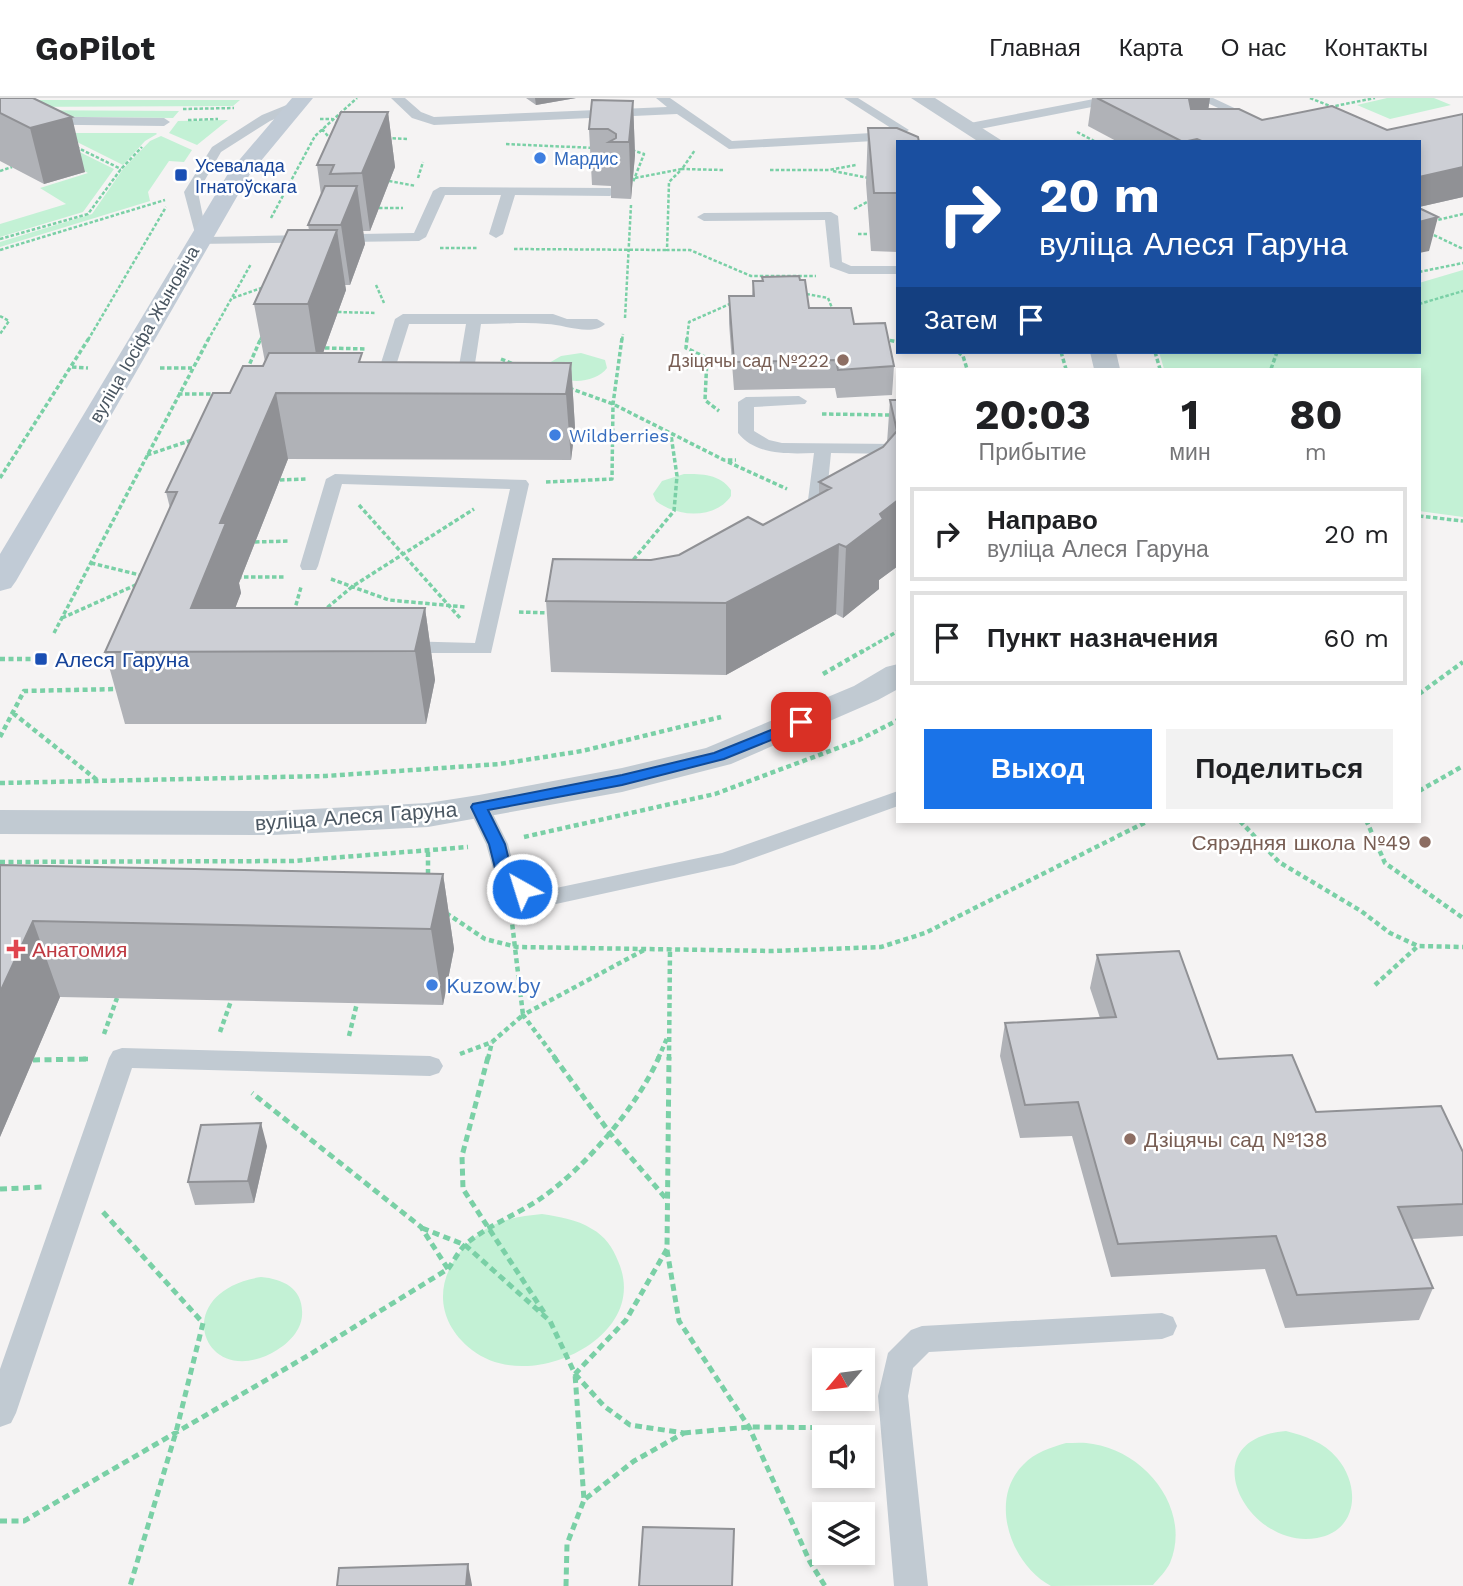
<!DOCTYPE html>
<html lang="ru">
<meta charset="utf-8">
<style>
:root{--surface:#fff;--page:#f2f2f2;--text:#202124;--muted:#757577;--line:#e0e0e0;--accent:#1a73e8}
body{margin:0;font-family:"Work Sans",sans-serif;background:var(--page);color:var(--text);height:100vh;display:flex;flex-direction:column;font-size:26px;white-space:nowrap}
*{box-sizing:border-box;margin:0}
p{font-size:23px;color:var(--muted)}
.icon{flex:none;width:38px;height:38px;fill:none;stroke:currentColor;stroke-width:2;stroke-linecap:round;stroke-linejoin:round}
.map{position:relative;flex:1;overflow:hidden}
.drawer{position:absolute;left:896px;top:270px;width:525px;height:455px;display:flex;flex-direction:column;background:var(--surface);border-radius:0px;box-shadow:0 4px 10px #0003}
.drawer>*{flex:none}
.hud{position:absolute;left:896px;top:42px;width:525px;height:214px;border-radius:0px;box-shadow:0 4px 10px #0003;background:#1a4fa0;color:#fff;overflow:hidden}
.needle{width:46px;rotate:241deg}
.fabs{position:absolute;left:812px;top:1250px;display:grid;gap:14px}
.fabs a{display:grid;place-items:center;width:63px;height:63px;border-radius:0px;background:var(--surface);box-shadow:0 4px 10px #0003;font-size:35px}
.pin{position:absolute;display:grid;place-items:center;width:60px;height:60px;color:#fff;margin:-30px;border-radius:14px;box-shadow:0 4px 10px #0006}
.me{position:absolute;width:77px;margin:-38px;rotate:321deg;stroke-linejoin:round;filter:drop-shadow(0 0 5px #0008)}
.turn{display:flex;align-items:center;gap:24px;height:147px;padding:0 28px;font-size:32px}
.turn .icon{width:91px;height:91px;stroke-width:2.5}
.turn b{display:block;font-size:49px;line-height:60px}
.then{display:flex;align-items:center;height:66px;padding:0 28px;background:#0003;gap:14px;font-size:26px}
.eta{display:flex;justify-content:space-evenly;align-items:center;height:119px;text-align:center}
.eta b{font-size:42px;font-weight:700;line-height:49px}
.action{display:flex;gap:14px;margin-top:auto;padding:14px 28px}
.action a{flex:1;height:80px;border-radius:0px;background:var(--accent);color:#fff;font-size:28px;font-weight:700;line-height:80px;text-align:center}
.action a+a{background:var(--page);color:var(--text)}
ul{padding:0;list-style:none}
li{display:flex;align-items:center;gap:21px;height:94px;margin:0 14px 10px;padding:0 14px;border:4px solid var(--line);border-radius:0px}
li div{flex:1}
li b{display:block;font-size:26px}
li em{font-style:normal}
header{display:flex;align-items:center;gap:42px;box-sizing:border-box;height:98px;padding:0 35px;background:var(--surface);border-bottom:2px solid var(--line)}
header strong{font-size:33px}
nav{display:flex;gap:38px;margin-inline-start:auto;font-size:24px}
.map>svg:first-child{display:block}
</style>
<header>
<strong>GoPilot</strong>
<nav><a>Главная</a><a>Карта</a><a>О нас</a><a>Контакты</a></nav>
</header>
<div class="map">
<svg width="1463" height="1488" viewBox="0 0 1463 1488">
<rect width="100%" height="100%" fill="#f5f3f3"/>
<path fill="#c3f1d5" d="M 1387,0 L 1434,0 L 1451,7 L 1390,21 L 1357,7 Z
M 27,2 L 240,2 L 233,8 L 3,9 Z
M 0,12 L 179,13 L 173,20 L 0,18 Z
M 228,22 L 197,47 L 169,35 L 178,23 Z
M 25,27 L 114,71 L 83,114 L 0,139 L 0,126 L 66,106 L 40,90 L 88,75 L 0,29 Z
M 59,35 L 156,35 L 157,36 L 145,43 L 123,67 Z
M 161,38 L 192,52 L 184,64 L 169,63 L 148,94 L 150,103 L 0,149 L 0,144 L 92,116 L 123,71 L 150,43 Z
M 1463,172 L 1463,419 L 1419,413 L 1419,271 L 1164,271 L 1159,254 L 1419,254 L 1419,185 Z
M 581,255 L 605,262 L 607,270 C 599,281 578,286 565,281 C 559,279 553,270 549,265 L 561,258 Z
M 684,376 C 702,376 720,376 731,392 L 731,398 C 715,422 676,419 656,403 L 653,396 L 662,383 Z
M 542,1116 C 560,1119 576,1121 592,1131 C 605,1138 613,1150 618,1163 C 645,1224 574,1269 522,1268 C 504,1268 486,1263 472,1252 C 425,1215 439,1161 486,1131 C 503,1120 523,1118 542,1116 Z
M 261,1179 C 284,1181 304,1191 302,1218 C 301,1232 289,1245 277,1252 C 204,1297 165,1194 261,1179 Z
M 1286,1333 C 1305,1338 1324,1344 1337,1360 C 1361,1388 1358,1433 1317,1440 C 1248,1453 1188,1341 1286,1333 Z
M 1066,1345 C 1075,1345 1084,1344 1093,1346 C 1146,1354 1192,1412 1170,1465 C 1166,1473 1159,1480 1153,1487 L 1051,1488 C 1011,1467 988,1402 1023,1367 C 1035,1354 1050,1350 1066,1345 Z"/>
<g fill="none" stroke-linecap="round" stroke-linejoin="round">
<path stroke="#7ad0a6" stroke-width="2.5" stroke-dasharray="3.5 2" stroke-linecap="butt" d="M 1310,0 L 1330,8
M 1330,9 L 1375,0
M 183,11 L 234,10
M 320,21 L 332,21 L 340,28
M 188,22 L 218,21
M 322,31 L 333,44
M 1077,34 L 1096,44
M 387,40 L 407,41
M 506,46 L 595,50
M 76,49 L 121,71
M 632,52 L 644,56 L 633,84
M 723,72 L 682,71 L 669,84 L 667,152 L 690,152 L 751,178 L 816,178
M 770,72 L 829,72 L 856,67
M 0,73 L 12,69
M 833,73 L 869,80
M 418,80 L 423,64
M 635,80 L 682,71 L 695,52
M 389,83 L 416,88
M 379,110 L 403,110
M 854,111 L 867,104
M 271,120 L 315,38 L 357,0
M 1433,123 L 1463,116
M 1419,130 L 1463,151
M 858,136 L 869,136
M 0,141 L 88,116 L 121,71 L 142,49
M 440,150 L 477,150
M 514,151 L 667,152
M 0,152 L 165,102
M 1419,174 L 1463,165
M 376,187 L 384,205
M 801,195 L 828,200 L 834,215
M 233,200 L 264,189
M 1419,206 L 1463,193
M 338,214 L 376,215
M 0,218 L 9,223 L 0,236
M 625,220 L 631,107
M 883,241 L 887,242
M 88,242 L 166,109
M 208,242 L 251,166
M 260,242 L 262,238
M 622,242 L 623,236
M 687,242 L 689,224 L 732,205"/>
<path stroke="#7ad0a6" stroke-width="3.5" stroke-dasharray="4.5 2.5" stroke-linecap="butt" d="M 687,240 L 686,250 L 707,260 L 705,302 L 719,313
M 883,241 L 898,244
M 325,250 L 366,251
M 958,254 L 963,258 L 967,271
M 1061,254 L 1066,271
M 1155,254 L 1160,271
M 501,261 L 516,267
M 72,269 L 88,270
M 160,270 L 192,270
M 1271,271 L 1277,254
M 247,272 L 261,240
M 569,290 L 613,306 L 724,362 L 736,362
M 178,296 L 218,296
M 822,316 L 891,317 L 898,314
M 147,357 L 195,341
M 728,364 L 787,391
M 0,380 L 89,240
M 280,382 L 306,381
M 546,384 L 612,381 L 613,306 L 622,240
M 359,407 L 460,520
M 1419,418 L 1463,423
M 255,444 L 289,443
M 91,465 L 144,478
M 629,467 L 674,413 L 677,378 L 671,337
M 237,479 L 284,479
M 331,481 L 389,502 L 465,509
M 294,514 L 301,489
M 322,514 L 353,488 L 474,411
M 519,514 L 552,515
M 62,520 L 138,486
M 54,535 L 209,240
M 860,555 L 898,533"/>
<path stroke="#7ad0a6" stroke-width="4.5" stroke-dasharray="5 3.5" stroke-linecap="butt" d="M 0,561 L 41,561
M 823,576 L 863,553
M 1419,596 L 1463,564
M 13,615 L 97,682
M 0,639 L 24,593 L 118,591
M 0,685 L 326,678 L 500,666 L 582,653 L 721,619
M 1419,693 L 1463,668
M 1240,723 L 1279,764 L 1361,813 L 1390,835 L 1418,848 L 1463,849
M 1369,723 L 1367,724 L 1385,765 L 1463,820
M 524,739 L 715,696 L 859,642 L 898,622
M 428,754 L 428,779
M 0,764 L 293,763 L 468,749
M 446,815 L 485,841 L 517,849 L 773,853 L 881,849 L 925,835 L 1148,723
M 1375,887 L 1418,848
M 220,934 L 231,903
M 104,936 L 117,900
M 349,938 L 357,905
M 460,956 L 492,944 L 523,917 L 511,816
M 83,961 L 88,961
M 488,961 L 492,944
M 556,961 L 523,917 L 644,852
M 658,961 L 668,938
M 669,961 L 670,850"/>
<path stroke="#7ad0a6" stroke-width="5" stroke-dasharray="7 4.5" stroke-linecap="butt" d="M 488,959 L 462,1058 L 463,1091 L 545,1216
M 554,959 L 610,1035 L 668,1103
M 33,962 L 88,961
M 0,1091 L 43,1089
M 103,1114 L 203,1225 L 176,1334 L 130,1488
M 422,1130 L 465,1147 L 550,1223 L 575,1276 L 626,1222 L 667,1151 L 669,959
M 667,1152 L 679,1223 L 749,1329 L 810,1464 L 825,1488
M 448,1171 C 454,1163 459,1152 467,1145 C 489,1127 516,1117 540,1101 C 585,1070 637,1009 659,959
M 575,1276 L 604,1308 L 630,1327 L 684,1335 L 634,1363 L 584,1402 Z
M 684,1335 L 749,1329 L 863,1330
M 0,1423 L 24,1423 L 309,1257 L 448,1171 L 421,1129 L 252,995
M 566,1488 L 567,1446 L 584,1402"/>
<path fill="#c1cad2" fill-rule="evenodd" d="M 391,0 L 405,0 L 421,14 L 434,19 L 667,9 L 656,0 L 670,0 L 732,43 L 889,34 L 894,32 L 844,0 L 858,0 L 909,32 L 892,42 L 729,51 L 677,16 L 434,27 L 412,20 Z
M 1099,0 L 1123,0 L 1117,4 L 970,33 L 964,29 L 970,25 Z
M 1197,0 L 1213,0 L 1264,24 L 1254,27 Z
M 294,4 L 298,5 L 298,11 L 270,23 L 221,54 L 198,94 L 207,139 L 414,135 L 433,93 L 440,89 L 610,90 L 617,94 L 610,98 L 515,97 L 503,136 L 496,140 L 489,136 L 501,97 L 445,97 L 426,139 L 419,143 L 192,146 L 190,143 L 196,139 L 184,94 L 212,49 L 262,17 Z
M 0,18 L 164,20 L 170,24 L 164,28 L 0,26 Z
M 831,114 L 838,118 L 842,164 L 851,168 L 898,168 L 898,176 L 849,176 L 830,169 L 825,122 L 704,123 L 697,119 L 704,115 Z
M 403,216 L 553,216 L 567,221 L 597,221 L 605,226 C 591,239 563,226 547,226 C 525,224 503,226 481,226 L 471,292 L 463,297 L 455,292 L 466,226 L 409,226 L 389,290 L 381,295 L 375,293 L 373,290 L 395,221 Z
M 799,298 L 807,303 L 805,306 L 754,309 L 754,333 L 769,342 L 782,345 L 898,346 L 898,356 L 831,355 L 826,405 L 798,420 L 789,415 L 808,402 L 814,355 C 788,356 755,357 738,335 L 738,304 L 746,299 Z
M 335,376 L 526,382 L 529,386 L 491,555 L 401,555 L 394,553 L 391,549 L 394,545 L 401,543 L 475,545 L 510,391 L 342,386 L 318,468 L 316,472 L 302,472 L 300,468 L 326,381 Z
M 898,693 L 898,708 L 734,767 L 556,806 L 537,805 L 499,792 L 486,746 L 468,709 L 471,704 L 487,704 L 508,746 L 517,781 L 539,789 L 556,790 L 722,755 Z
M 122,950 L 430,958 L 439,961 L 443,968 L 439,975 L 430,978 L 132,970 L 16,1315 L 11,1325 L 0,1329 L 0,1271 L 109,960 L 113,953 Z
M 1162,1215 L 1173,1219 L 1177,1228 L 1173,1237 L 1162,1241 L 929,1254 L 913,1270 L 908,1298 L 928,1488 L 894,1488 L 878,1298 L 888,1255 L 911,1232 L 922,1228 Z"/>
<path fill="#c1cad2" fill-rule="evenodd" d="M 911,0 L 935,0 L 1004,44 L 979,44 Z
M 1090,254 L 1116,254 L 1120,271 L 1094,271 Z
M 898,566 L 898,591 L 878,602 L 731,666 L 622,694 L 428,729 L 273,737 L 0,736 L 0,712 L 273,713 L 428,705 L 479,697 L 622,670 L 706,650 L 854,588 L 886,569 Z"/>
<path fill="#c1cbd6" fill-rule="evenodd" d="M 292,0 L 313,0 L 250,76 L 16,483 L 11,490 L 0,493 L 0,456 L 229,74 Z"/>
</g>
<path fill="#b0b2b7" d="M 0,0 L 85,74 L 44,86 L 0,63 Z
M 526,0 L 576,0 L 536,7 Z
M 1092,0 L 1210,0 L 1208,11 L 1262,22 L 1387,32 L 1463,16 L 1463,99 L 1419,109 L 1419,44 L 1118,44 L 1088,28 Z
M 633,3 L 635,57 L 631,101 L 611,100 L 611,88 L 592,87 L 589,31 Z
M 388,14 L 395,69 L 370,133 L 363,133 L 365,146 L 350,187 L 345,187 L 346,192 L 323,255 L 363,264 L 571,265 L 575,330 L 571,362 L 288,361 L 239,485 L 241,495 L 235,510 L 425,510 L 435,582 L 426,626 L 125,626 L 105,554 L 170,410 L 166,394 L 230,295 L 263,268 L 265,264 L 254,206 L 309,132 L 308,127 L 321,97 L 317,67 Z
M 868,30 L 898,44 L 898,154 L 871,153 L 866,85 Z
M 800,182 L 809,210 L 854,226 L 894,268 L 892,297 L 837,300 L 835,290 L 734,292 L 729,225 L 729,198 L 752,198 L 753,183 Z
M 890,302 L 898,302 L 898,468 L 879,482 L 879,491 L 843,520 L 836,516 L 726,577 L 551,574 L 546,503 L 651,462 L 679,457 L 763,427 L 819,397 L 819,384 L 883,349 L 887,345 Z
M 0,767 L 443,776 L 454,851 L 443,907 L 60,899 L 0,1039 Z
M 1097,857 L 1218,961 L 1316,1014 L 1463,1054 L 1463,1138 L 1412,1141 L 1433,1190 L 1419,1222 L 1285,1230 L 1265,1171 L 1111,1179 L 1072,1038 L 1020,1040 L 1000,958 L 1005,925 L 1100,920 L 1090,890 Z
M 267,1048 L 254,1105 L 195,1107 L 188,1084 Z"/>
<path fill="#909195" d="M 535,0 L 576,0 L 536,7 Z
M 1194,0 L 1210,0 L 1206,27 L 1184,31 L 1189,1 Z
M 633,3 L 635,57 L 631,101 L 629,44 Z
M 388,14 L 395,69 L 370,133 L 362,75 Z
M 72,19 L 85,74 L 44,86 L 30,30 Z
M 1197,41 L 1197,44 L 1183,44 Z
M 1463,69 L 1463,99 L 1419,109 L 1419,79 Z
M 357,88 L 365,146 L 350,187 L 341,127 Z
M 1438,119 L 1429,153 L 1419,155 L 1419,124 Z
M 337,132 L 346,192 L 318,269 L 308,206 Z
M 571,265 L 575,330 L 571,362 L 566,296 Z
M 276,295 L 288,361 L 239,485 L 241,495 L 219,553 L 191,510 L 220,425 Z
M 898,402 L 898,468 L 879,482 L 879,491 L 843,520 L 846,449 L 880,416 Z
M 839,446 L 836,516 L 726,577 L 726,505 Z
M 425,510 L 435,582 L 426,626 L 415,553 Z
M 443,776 L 454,851 L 443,907 L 431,831 Z
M 33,823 L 60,899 L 0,1039 L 0,894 Z
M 261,1025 L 267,1048 L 254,1105 L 248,1083 Z
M 468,1466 L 472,1487 L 472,1488 L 466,1488 Z"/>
<path fill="#cdcfd5" stroke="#909195" stroke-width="2" d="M 0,0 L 33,0 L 72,19 L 30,30 L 0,15 Z
M 1097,0 L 1194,0 L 1189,1 L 1191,11 L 1239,11 L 1262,22 L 1332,8 L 1387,32 L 1463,16 L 1463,69 L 1419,79 L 1419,44 L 1204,44 L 1197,41 L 1183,44 Z
M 592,2 L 633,3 L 629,44 L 609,44 L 616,40 L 616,36 L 608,31 L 589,31 Z
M 341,14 L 388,14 L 362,75 L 330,76 L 334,67 L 317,67 Z
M 868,30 L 897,30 L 918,39 L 919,44 L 898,44 L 898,95 L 874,95 Z
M 325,88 L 357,88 L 341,127 L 308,127 Z
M 1419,110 L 1438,119 L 1419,124 Z
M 288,132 L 337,132 L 308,206 L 254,206 Z
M 799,178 L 800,182 L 805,182 L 809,210 L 851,210 L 854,226 L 885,225 L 894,268 L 838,272 L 836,262 L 734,264 L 729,198 L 754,198 L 753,183 L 763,183 L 762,179 Z
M 269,255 L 362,255 L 359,264 L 571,265 L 566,296 L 276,295 L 220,425 L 226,425 L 191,510 L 425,510 L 415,553 L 105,554 L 177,394 L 166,394 L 213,295 L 230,295 L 243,268 L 263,268 Z
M 890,302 L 898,302 L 898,402 L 880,416 L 883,421 L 846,449 L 839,446 L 726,505 L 546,503 L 553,461 L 651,462 L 679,457 L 748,419 L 763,427 L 831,390 L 819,384 L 883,349 L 897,333 Z
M 0,767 L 443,776 L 431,831 L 33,823 L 0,894 Z
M 1179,853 L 1218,961 L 1292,957 L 1316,1014 L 1441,1008 L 1463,1054 L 1463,1106 L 1398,1109 L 1433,1190 L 1297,1197 L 1276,1138 L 1118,1146 L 1078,1004 L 1025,1007 L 1005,925 L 1116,919 L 1097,857 Z
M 261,1025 L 248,1083 L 188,1084 L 201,1027 Z
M 643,1429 L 734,1431 L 732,1488 L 639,1488 Z
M 468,1466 L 466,1488 L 337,1488 L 339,1470 Z"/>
<path fill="#1a73e8" stroke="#114b97" stroke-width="2" d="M 801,620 L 806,621 L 808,624 L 806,628 L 724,661 L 622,687 L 488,712 L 505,746 L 514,782 L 528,787 L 530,791 L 522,797 L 501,789 L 499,786 L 489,746 L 471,709 L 473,706 L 622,677 L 714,655 Z"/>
<g fill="#3f7fe0" stroke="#fff" stroke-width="2.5">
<circle cx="540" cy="60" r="7"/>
<circle cx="555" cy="337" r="7"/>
<circle cx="432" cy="887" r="7"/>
</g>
<g fill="#1a4fb4" stroke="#fff" stroke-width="2.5">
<rect x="174" y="70" width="14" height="14" rx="3.5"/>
<rect x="34" y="554" width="14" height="14" rx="3.5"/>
</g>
<g fill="#8d6e63" stroke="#fff" stroke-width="2.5">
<circle cx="843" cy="262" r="7"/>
<circle cx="1425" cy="744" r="7"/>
<circle cx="1130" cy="1041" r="7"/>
</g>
<path fill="#e0444e" stroke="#fff" stroke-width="2.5" d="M12.5 840.5h7v7h7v7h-7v7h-7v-7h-7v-7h7z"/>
<g text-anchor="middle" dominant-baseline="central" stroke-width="5" stroke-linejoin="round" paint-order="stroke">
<g font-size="18" fill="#366cbe" stroke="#fff" text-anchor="start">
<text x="554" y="60">Мардис</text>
<text x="569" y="337">Wildberries</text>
</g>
<g font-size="18" fill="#164399" stroke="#fff" text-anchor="start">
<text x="195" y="67">Усевалада<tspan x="195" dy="21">Ігнатоўскага</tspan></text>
</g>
<g font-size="18" fill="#4a5661" stroke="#fff">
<text transform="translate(144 236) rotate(-60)">вуліца Іосіфа Жыновіча</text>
</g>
<g font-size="18" fill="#785e54" stroke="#fff" text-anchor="end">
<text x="829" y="262">Дзіцячы сад №222</text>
</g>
<g font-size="21" fill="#164399" stroke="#fff" text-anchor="start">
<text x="55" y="561">Алеся Гаруна</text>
</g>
<g font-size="21" fill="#4a5661" stroke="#fff">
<text transform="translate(356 718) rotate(-4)">вуліца Алеся Гаруна</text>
</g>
<g font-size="21" fill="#785e54" stroke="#fff" text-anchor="end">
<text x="1411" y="744">Сярэдняя школа №49</text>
<text x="1144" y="1041" text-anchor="start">Дзіцячы сад №138</text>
</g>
<g font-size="21" fill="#be3a42" stroke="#fff" text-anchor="start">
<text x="32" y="851">Анатомия</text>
</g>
<g font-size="21" fill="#366cbe" stroke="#fff" text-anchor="start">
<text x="446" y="887">Kuzow.by</text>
</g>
</g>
</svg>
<div class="fabs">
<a><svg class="needle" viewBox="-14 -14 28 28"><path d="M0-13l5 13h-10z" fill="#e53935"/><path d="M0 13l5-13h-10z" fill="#757577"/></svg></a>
<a><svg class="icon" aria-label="sound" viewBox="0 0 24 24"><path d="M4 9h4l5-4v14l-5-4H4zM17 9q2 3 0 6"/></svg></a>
<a><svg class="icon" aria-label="layers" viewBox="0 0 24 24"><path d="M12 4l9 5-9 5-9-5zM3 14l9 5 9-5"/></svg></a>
</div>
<div class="pin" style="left:801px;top:624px;background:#d93025"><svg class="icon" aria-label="arrive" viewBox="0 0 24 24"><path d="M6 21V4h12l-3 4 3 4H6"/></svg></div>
<svg class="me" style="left:522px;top:791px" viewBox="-20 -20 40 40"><circle r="17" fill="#1a73e8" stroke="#fff" stroke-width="3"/><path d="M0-11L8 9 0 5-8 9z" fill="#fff"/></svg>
<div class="hud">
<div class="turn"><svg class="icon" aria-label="right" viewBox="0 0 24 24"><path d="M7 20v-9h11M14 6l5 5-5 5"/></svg><div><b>20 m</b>вуліца Алеся Гаруна</div></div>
<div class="then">Затем<svg class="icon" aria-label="arrive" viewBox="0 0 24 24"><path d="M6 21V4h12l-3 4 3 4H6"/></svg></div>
</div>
<section class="drawer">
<div class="eta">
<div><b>20:03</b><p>Прибытие</p></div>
<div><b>1</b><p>мин</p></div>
<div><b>80</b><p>m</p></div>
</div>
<ul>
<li><svg class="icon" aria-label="right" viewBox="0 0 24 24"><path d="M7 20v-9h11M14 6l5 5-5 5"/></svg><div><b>Направо</b><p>вуліца Алеся Гаруна</p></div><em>20 m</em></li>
<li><svg class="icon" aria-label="arrive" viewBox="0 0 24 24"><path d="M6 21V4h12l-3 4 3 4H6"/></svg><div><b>Пункт назначения</b></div><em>60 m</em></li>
</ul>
<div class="action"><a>Выход</a><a>Поделиться</a></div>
</section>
</div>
